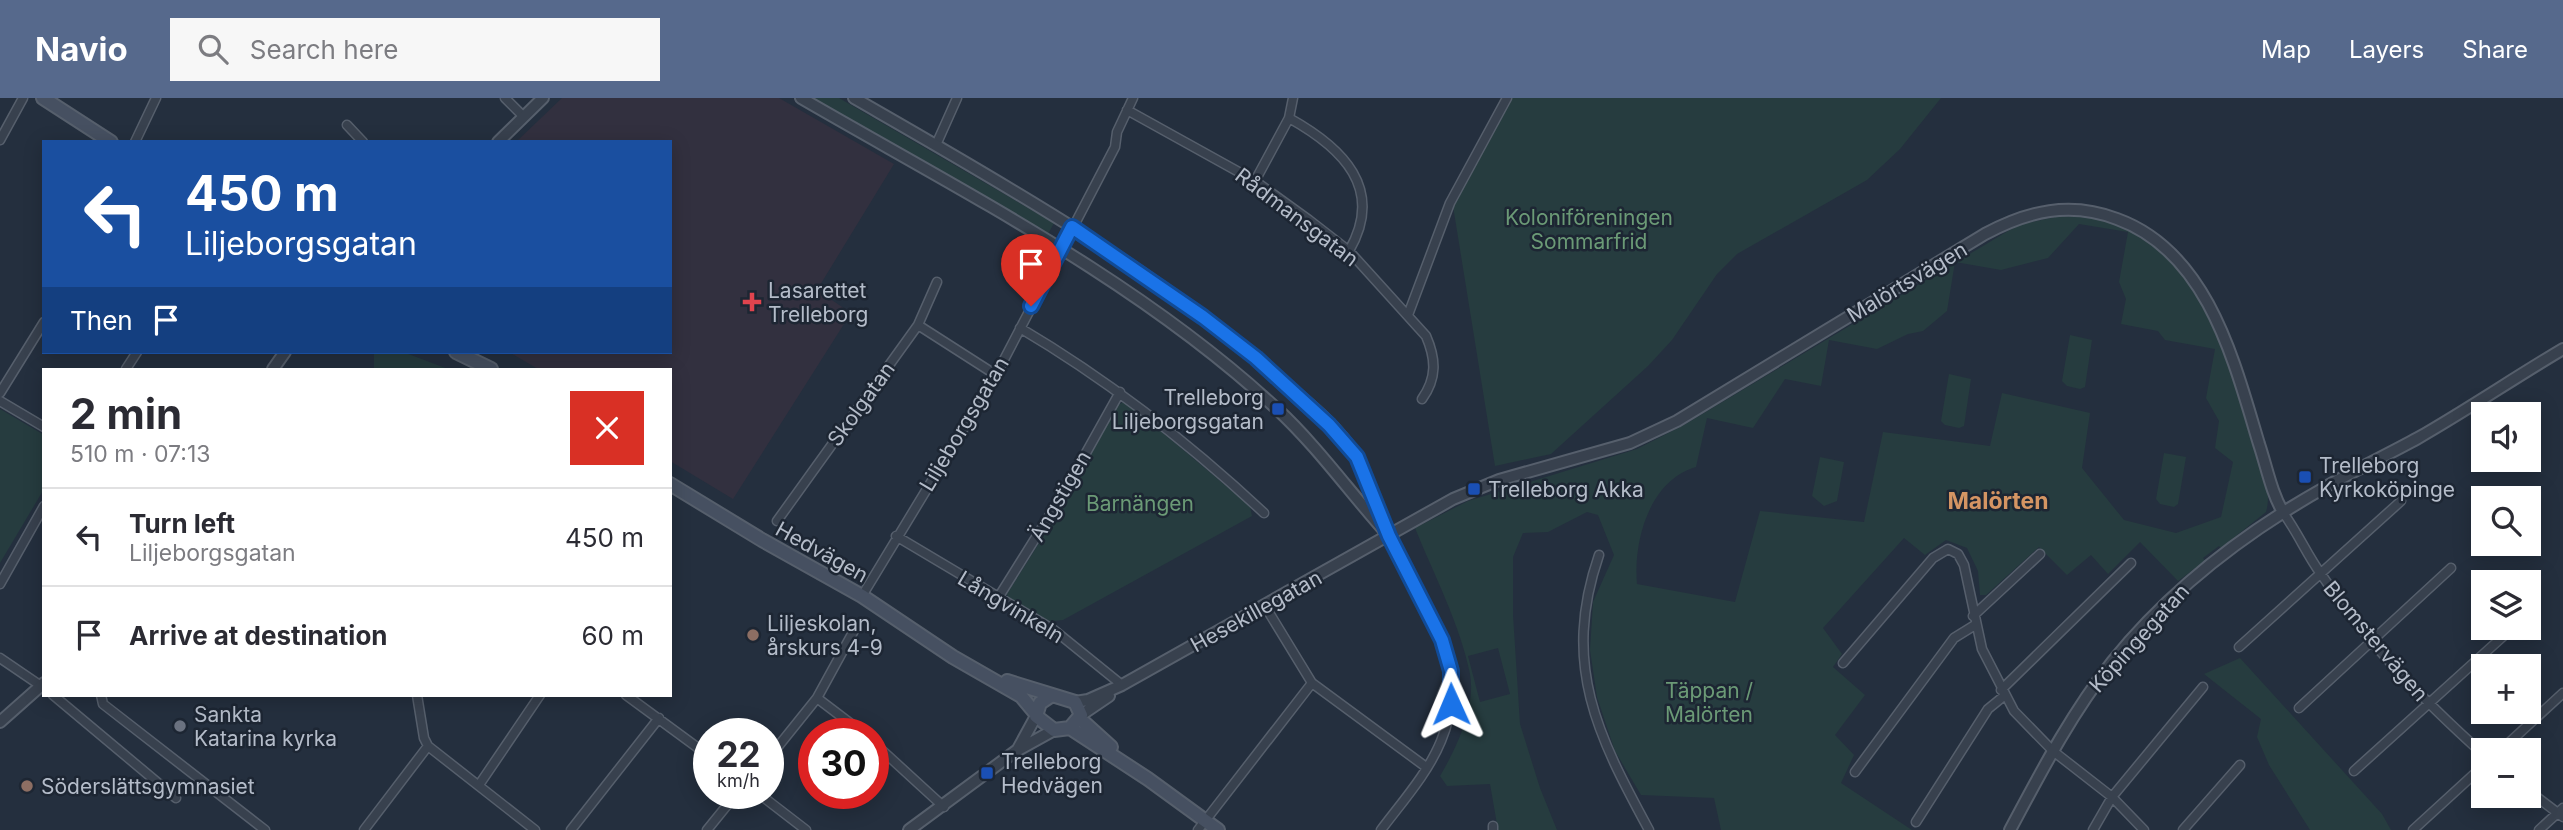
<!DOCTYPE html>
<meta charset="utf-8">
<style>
:root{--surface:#fff;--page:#f7f7f7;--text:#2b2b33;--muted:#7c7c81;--line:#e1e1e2;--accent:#56698c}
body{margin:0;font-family:Inter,sans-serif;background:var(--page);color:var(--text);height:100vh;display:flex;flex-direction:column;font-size:26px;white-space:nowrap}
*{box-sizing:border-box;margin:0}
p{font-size:23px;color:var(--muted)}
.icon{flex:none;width:38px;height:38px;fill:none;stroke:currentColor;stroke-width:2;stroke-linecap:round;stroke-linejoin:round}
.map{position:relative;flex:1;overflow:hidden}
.panel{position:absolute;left:42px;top:270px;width:630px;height:329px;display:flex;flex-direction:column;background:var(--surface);border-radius:0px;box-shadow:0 4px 18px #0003}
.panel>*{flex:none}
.top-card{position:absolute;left:42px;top:42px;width:630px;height:214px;border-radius:0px;box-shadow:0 4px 18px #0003;background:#1a4fa0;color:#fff;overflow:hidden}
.fabs{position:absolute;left:2471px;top:304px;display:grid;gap:14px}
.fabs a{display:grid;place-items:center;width:70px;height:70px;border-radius:0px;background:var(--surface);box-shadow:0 4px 18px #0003;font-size:35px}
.speed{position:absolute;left:693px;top:620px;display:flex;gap:14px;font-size:35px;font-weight:700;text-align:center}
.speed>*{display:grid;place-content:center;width:91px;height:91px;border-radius:50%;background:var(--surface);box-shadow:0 4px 18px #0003;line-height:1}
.speed small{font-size:18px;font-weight:400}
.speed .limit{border:10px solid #d22;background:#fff;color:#111}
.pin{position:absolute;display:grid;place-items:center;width:60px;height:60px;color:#fff;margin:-72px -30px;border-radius:50% 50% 50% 0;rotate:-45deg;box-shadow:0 0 7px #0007}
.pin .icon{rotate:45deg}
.me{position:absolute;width:77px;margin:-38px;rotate:359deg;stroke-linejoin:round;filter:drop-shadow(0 0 5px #0008)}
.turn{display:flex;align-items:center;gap:24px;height:147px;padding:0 28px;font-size:32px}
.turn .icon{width:91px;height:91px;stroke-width:2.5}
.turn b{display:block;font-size:49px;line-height:60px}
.then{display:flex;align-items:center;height:66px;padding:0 28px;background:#0003;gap:14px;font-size:26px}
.round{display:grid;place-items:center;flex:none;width:74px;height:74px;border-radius:0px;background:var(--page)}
.headline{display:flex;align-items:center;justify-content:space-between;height:119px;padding:0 28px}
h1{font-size:42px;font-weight:700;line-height:52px}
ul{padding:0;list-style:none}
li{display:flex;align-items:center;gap:21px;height:98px;padding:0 28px;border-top:2px solid var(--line)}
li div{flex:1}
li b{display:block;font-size:26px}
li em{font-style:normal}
header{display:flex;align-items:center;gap:42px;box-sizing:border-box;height:98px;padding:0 35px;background:var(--accent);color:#fff}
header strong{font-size:33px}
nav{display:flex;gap:38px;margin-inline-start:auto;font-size:24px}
.search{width:490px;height:63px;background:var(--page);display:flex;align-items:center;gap:18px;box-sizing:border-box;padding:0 24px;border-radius:0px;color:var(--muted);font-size:26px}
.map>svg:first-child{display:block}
</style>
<header>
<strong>Navio</strong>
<div class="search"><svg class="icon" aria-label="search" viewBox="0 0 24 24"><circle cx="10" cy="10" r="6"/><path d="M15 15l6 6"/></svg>Search here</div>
<nav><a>Map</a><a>Layers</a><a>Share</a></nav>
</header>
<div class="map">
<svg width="2563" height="732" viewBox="0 0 2563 732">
<rect width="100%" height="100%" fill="#242f3e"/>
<path fill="#32303f" d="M 562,0 L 779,0 L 894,66 L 817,192 L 851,215 L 733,401 L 670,363 L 670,271 L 538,271 L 509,254 L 670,254 L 670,44 L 516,44 Z"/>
<path fill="#263c3f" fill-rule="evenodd" d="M 812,0 L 839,0 L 1054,125 L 1047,138 Z
M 1512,0 L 1941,0 L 1900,51 L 1867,82 L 1737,156 L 1717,176 L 1672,242 L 1648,268 L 1551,356 L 1495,368 L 1453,108 Z
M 2060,118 C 2081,119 2103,119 2123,128 C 2199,160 2225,256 2248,326 C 2256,352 2274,388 2266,414 L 2221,450 L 2219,448 L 2203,460 L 2205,463 L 2178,483 L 2140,444 L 2108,476 L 2091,457 L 2067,477 L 2039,449 L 1986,497 L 1980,497 L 1978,473 L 1967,450 L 1946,442 L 1925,457 L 1904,440 L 1823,530 L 1842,556 L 1833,569 L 1865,597 L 1835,637 L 1854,657 L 1841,685 L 1912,732 L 1721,732 L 1714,700 L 1641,697 L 1615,653 L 1597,599 L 1590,552 L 1593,504 L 1614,457 L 1598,417 L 1587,414 L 1548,434 L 1523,435 L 1513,459 L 1513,517 L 1520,626 L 1540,690 L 1557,732 L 1498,732 L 1490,686 L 1447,688 L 1440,678 C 1456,651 1476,609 1470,576 C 1460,526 1434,477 1415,430 L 1468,403 L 1637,351 L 1684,327 L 2018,127 ZM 2079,126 L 2128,134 L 2119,184 L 2126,201 L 2121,226 L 2158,233 L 2165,242 L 2215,251 L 2206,300 L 2219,323 L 2215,350 L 2233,364 L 2221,419 L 2176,435 L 2124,422 L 2082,370 L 2090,315 L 2002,295 L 1990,348 L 1883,334 L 1864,424 L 1760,413 L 1735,504 L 1637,486 C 1633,442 1650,382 1696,369 L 1707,320 L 1753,330 L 1785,281 L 1821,288 L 1829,242 L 1877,251 L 1908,236 L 1923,233 L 1947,213 L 1955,164 L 2001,172 L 2048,160 ZM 1498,550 L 1510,596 L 1480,604 L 1468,558 Z
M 2070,237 L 2092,242 L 2085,289 L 2080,291 L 2067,288 L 2062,283 Z
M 374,254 L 403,254 L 448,271 L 374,271 Z
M 1949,276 L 1971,281 L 1964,328 L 1959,330 L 1945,327 L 1941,323 Z
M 1125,303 L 1250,408 L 1252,418 L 1063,522 L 1045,524 L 1008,501 L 1007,496 L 1065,404 L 1118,307 Z
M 0,311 L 44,337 L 44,391 L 0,465 Z
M 2164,355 L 2186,359 L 2178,406 L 2174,409 L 2160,406 L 2156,401 Z
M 1820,359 L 1844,364 L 1837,403 L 1824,408 L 1812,398 Z
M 2240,560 L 2382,716 L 2391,732 L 2310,732 L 2269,667 L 2257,639 L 2261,621 L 2204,576 Z"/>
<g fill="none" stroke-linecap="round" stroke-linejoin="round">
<g stroke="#565f6c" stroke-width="11">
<path id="minor" d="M 505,0 L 523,18
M 1127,12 L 1255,83 L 1309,122 L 1349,153 L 1426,238 C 1436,261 1437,280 1422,301
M 1289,20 C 1343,50 1385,91 1349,153
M 347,27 L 363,44
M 0,42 L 23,0
M 135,44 L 156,0
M 936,47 L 957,0
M 1255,83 L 1289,20 L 1293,0
M 1408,217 L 1450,105 L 1507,0
M 918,227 L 996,277
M 1020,230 C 1108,282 1189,345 1264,415
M 126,271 L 137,254
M 0,295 L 44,224
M 0,303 L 44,329
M 2284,416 C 2298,435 2307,457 2321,476 C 2366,544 2423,602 2483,656
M 777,423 L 918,227 L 937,184
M 896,438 L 1054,532 L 1122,587
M 1599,457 C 1561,567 1598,638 1649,732
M 0,486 L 44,408
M 862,498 L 996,277 L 1115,49 L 1117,34 L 1133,0
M 998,500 L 1063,396 L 1120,294
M 1265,508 L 1312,585 L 1426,669
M 1973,518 L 2040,456
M 2239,549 L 2401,403
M 0,560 L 44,590
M 1843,565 L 1933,460 L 1948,451 L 1958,456 L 1964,467 L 1982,551 L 2014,613 L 2053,653 L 2112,699 L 2144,732
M 2001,592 L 2131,465
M 53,597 L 176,700
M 101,597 L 103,606 L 265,732
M 626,597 L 709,658
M 817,600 L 863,635
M 2299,610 L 2451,470
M 873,644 L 944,709
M 428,648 L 535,732
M 2500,653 L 2563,595
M 768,661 L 817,600 L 857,527
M 2354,673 L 2509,533
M 1855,674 L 1954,540 L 1975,527
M 479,687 L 540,597
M 2529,693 L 2563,719
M 758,695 L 806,732
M 1916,724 L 1988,611 L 2004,598
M 1493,728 L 1493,732
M 364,732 L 428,648 L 424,640 L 417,597
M 571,732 L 659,620
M 707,732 L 737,695
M 1198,732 L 1312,585
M 1381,732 C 1402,704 1428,675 1441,643 C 1472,571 1423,499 1389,438
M 2093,732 L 2112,699 L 2203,589
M 2183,732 L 2240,667
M 2413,732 L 2483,668
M 2539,732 L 2563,710"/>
</g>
<g stroke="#565f6c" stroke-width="14">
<path id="tertiary" d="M 801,0 C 963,94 1138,182 1277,311 C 1318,349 1351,396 1389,438
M 854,0 C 1000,84 1152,169 1279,281 C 1306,303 1340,330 1357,360 C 1370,381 1375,407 1385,429
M 498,44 L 543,0
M 273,271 L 285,254
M 1075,604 L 1088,602 L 1122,587 L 1453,401 L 1499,382 L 1630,345 L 1677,323 L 1985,136 C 2028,113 2070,103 2117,121 C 2208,154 2234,263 2259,346 C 2267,370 2271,394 2284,416
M 1081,617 L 1109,598
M 0,624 L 44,585
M 1018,651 L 1036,618
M 909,732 L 1016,653 L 1054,632
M 2010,732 C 2041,674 2071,616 2112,564 C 2170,492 2244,435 2324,390 C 2355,372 2387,357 2418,340 C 2467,312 2514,280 2563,251"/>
</g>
<g stroke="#565f6c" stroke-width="16">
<path id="secondary" d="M 43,0 L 111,44
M 456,254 L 491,271
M 670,386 L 762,442 L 862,498 L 953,559 L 1021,598 L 1036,616
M 1007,583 L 1075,604 L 1081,617 L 1070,630 L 1054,632 L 1036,618 L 1040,605 L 1052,597
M 1079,620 L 1111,649
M 1070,630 L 1148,681 L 1218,732"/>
</g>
<use href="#minor" stroke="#38414e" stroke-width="8"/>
<use href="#tertiary" stroke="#38414e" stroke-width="10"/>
<use href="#secondary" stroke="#465061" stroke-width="12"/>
</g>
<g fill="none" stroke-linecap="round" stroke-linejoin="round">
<g stroke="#114b97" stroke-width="18">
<path id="route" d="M 1031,208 L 1072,129 L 1203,219 L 1256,260 L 1329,327 L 1357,359 L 1389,438 L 1442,542 L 1451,573 L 1451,606"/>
</g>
<use href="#route" stroke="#1a73e8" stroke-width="12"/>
</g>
<path fill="#e0444e" stroke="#1d2633" stroke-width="2.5" d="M748.5 193.5h7v7h7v7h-7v7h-7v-7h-7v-7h7z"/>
<g fill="#1a4fb4" stroke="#1d2633" stroke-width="2.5">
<rect x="1271" y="304" width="14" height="14" rx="3.5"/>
<rect x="2298" y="372" width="14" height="14" rx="3.5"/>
<rect x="1467" y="384" width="14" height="14" rx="3.5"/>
<rect x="980" y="668" width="14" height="14" rx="3.5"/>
</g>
<g fill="#8d6e63" stroke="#1d2633" stroke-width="2.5">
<circle cx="753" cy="537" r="7"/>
<circle cx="27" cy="688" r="7"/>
</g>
<circle fill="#6b7280" stroke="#1d2633" stroke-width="2.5" cx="180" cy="628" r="7"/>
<g text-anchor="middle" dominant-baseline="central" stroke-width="5" stroke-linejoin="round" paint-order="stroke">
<g font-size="21" fill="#b4bcc9" stroke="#1d2633">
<text transform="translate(1297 119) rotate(37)">Rådmansgatan</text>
<text transform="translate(1907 184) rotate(-31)">Malörtsvägen</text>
<text transform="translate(861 306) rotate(-54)">Skolgatan</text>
<text transform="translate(964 326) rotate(-59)">Liljeborgsgatan</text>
<text transform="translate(1060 398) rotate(-60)">Ängstigen</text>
<text transform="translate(822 454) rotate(29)">Hedvägen</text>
<text transform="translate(1011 509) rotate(31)">Långvinkeln</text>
<text transform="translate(1256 513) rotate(-29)">Hesekillegatan</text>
<text transform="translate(2139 540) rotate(-48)">Köpingegatan</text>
<text transform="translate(2376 543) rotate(50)">Blomstervägen</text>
</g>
<g font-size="21" fill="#6b9a76" stroke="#1d2633">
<text x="1589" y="119">Koloniföreningen<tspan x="1589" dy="24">Sommarfrid</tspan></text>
<text x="1140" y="405">Barnängen</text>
<text x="1709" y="592">Täppan /<tspan x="1709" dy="24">Malörten</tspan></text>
</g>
<g font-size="21" fill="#b4bcc9" stroke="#1d2633" text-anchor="start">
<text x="768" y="192">Lasarettet<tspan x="768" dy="24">Trelleborg</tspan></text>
<text x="1264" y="299" text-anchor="end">Trelleborg<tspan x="1264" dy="24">Liljeborgsgatan</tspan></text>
<text x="2319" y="367">Trelleborg<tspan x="2319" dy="24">Kyrkoköpinge</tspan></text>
<text x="1488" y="391">Trelleborg Akka</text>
<text x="767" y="525">Liljeskolan,<tspan x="767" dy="24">årskurs 4-9</tspan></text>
<text x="194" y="616">Sankta<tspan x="194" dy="24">Katarina kyrka</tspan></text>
<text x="1001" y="663">Trelleborg<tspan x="1001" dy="24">Hedvägen</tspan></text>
<text x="41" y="688">Söderslättsgymnasiet</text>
</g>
<g font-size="23" font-weight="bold" fill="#d59563" stroke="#1d2633">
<text x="1998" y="403">Malörten</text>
</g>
</g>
</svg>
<div class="fabs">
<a><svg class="icon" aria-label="sound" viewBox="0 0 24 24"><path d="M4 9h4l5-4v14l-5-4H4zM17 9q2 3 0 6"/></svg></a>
<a><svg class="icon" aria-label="search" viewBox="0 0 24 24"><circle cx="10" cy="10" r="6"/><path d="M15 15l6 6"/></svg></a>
<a><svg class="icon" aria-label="layers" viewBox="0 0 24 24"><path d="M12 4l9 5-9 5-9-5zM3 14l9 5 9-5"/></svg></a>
<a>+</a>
<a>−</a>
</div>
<div class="speed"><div>22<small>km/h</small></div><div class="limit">30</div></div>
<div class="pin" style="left:1031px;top:208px;background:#d93025"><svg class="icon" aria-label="arrive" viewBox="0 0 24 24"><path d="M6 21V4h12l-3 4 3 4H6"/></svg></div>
<svg class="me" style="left:1451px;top:606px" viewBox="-20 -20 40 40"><path d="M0-17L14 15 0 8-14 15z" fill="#1a73e8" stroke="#fff" stroke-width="4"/></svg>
<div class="top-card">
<div class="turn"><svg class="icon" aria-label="left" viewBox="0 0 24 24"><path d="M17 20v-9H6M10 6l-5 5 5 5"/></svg><div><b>450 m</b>Liljeborgsgatan</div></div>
<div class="then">Then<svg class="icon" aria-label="arrive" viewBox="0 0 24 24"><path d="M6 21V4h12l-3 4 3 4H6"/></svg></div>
</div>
<section class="panel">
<div class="headline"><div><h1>2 min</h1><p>510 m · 07:13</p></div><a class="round" style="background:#d93025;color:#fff"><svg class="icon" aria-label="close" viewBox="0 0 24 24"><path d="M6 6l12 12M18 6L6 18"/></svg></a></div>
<ul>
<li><svg class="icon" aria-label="left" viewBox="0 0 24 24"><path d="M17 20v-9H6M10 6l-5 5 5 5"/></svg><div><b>Turn left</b><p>Liljeborgsgatan</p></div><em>450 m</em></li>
<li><svg class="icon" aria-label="arrive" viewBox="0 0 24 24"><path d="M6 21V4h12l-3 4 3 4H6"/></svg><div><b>Arrive at destination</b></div><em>60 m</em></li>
</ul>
</section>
</div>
